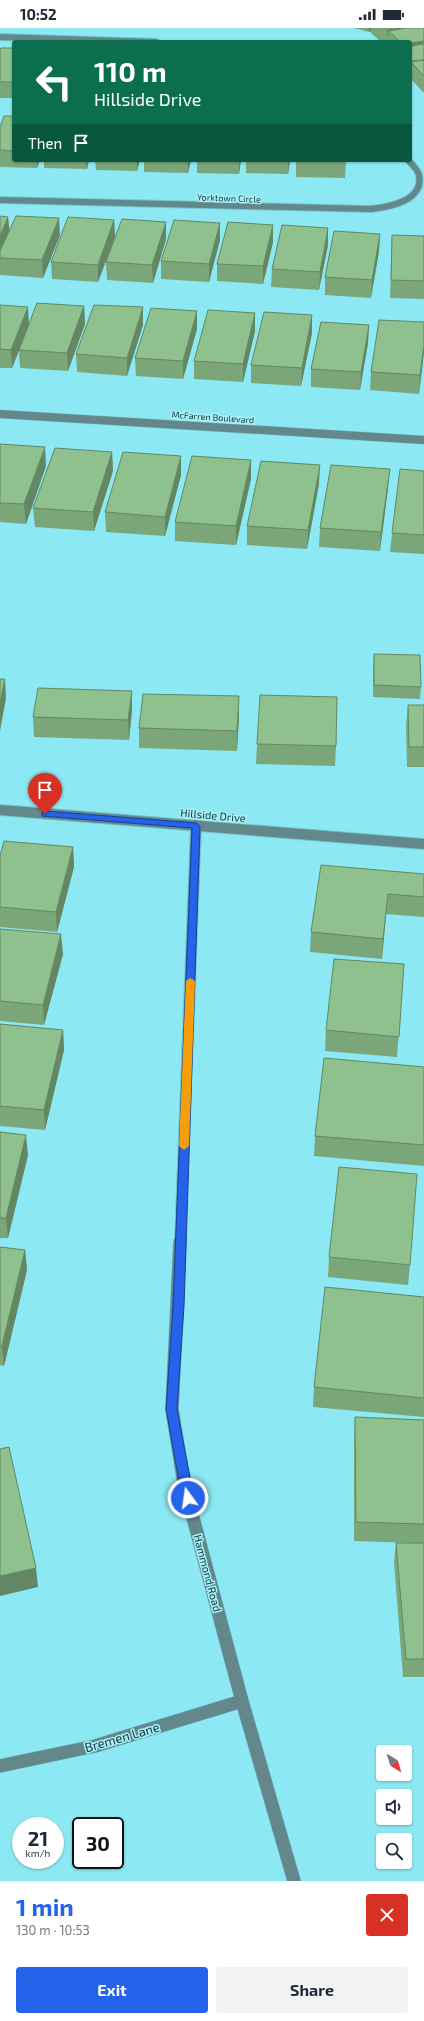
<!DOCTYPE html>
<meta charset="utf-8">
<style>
:root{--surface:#fff;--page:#f2f2f3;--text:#1f2937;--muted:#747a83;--accent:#2563eb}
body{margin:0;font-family:"Exo 2",sans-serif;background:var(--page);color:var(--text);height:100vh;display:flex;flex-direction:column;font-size:15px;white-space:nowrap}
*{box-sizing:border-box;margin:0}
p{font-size:13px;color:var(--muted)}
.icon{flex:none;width:22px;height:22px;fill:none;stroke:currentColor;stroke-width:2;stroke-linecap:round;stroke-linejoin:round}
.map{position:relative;height:1853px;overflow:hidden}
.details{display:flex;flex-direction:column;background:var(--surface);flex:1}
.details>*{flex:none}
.guide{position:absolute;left:12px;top:12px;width:400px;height:122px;border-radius:4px;box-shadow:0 1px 3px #0004;background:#0b6e4f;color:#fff;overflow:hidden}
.needle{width:26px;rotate:142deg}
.tools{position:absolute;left:376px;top:1717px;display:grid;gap:8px}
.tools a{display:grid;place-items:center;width:36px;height:36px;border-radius:4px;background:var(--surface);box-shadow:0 1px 3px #0004;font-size:20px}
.speed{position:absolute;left:12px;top:1789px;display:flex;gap:8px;font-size:20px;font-weight:700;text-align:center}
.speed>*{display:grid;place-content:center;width:52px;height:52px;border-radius:50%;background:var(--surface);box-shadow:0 1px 3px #0004;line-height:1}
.speed small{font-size:10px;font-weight:400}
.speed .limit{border:2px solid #111;border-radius:6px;background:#fff;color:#111}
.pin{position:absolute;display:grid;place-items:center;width:34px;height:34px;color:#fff;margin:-41px -17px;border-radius:50% 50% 50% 0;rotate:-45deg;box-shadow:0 0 4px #0007}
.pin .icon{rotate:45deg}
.me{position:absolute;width:44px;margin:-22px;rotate:346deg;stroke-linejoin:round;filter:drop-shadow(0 0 3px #0008)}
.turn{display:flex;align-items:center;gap:14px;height:84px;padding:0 16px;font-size:18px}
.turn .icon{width:52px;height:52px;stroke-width:2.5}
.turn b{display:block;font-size:28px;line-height:34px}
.then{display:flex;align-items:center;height:38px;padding:0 16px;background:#0003;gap:8px;font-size:15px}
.round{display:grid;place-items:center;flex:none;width:42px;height:42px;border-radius:4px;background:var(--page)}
.head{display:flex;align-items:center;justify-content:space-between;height:68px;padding:0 16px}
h1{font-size:24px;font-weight:700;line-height:30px;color:var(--accent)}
.primary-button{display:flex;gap:8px;margin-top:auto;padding:8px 16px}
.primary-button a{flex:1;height:46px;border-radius:4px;background:var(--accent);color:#fff;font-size:16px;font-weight:700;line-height:46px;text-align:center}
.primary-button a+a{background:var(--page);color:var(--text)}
.status{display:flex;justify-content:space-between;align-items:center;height:28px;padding:0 20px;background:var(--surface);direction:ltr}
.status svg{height:11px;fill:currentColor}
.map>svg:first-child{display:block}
</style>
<div class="status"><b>10:52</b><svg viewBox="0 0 49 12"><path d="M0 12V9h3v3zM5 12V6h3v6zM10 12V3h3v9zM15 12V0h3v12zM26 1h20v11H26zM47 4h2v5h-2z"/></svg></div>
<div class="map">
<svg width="424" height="1853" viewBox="0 0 424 1853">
<rect width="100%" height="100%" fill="#8ce8f2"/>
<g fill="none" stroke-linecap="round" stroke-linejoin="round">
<g stroke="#72c4cd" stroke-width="8">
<path id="minor-far3" d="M 0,9 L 156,14
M 0,172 L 371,181 C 389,179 424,173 419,147 C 418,142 412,136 408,132"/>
</g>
<g stroke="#72c4cd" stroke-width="9">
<path id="minor-far2" d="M 0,386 L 424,412"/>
</g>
<g stroke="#72c4cd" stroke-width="12">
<path id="minor-far1" d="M 0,782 L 424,816
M 180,1215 L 196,797"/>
</g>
<g stroke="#72c4cd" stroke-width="14">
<path id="minor" d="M 180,1214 L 172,1381 L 184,1456 L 242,1673 L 294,1853
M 0,1738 L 95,1718 L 242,1673"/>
</g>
<use href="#minor-far3" stroke="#63878b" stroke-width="6"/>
<use href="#minor-far2" stroke="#63878b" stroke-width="8"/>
<use href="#minor-far1" stroke="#63878b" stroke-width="10"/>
<use href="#minor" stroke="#63878b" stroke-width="13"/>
</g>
<path fill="#7aa67a" d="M 354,0 L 424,0 L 424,65 L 410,50 L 410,14 L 381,14 L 371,5 L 371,3 L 369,4 Z
M 14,20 L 14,70 L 0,70 L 0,21 Z
M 14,88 L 14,132 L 40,132 L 37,140 L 0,139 L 0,99 Z
M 44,132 L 89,132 L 87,141 L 44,140 Z
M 95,132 L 140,132 L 137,143 L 96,142 Z
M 144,132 L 191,132 L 188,145 L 144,144 Z
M 197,132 L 241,132 L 239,146 L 197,145 Z
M 246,132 L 290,132 L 288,146 L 246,145 Z
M 296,132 L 346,132 L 345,150 L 296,149 Z
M 0,188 L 9,202 L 60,207 L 43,250 L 0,247 Z
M 114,192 L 115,209 L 98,254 L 52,251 L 51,234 Z
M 220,195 L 220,212 L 209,254 L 161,251 L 161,233 Z
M 328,200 L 328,217 L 319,262 L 271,259 L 272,241 Z
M 380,206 L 379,223 L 371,270 L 325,267 L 325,249 Z
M 392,207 L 424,208 L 424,271 L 390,270 Z
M 166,211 L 153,255 L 107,252 L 106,234 Z
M 273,214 L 263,256 L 217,253 L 217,236 Z
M 0,277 L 29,295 L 84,278 L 85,296 L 68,343 L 20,340 L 19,323 L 12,340 L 0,340 Z
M 143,279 L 143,297 L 127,348 L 77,344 L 76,326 Z
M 255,285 L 255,303 L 243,354 L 194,351 L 194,333 Z
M 424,294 L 424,324 L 419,366 L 370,362 L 371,344 Z
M 369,297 L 368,315 L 360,362 L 311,359 L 311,341 Z
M 197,301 L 183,351 L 136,348 L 135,330 Z
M 312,305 L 301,358 L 251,355 L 251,337 Z
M 0,416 L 46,438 L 26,496 L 0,494 Z
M 112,424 L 113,443 L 94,503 L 35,499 L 33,480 Z
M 424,443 L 424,526 L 390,524 L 392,505 Z
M 181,447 L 165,508 L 106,504 L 105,484 Z
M 251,451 L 236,517 L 175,513 L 175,494 Z
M 319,456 L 307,521 L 247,517 L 247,498 Z
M 388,460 L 380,523 L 319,519 L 320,500 Z
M 374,626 L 421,659 L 420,671 L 373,669 L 373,639 Z
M 239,668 L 239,688 L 237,723 L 139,720 L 139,700 Z
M 408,677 L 424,677 L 424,739 L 407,739 L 406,697 Z
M 132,682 L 129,712 L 34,709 L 33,689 Z
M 257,716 L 336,718 L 335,738 L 256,736 Z
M 73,819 L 74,839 L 57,904 L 0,899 L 0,828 Z
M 424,846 L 424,889 L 386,886 L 382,931 L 310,924 L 311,904 Z
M 0,901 L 63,926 L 44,997 L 0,993 Z
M 404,936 L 397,1029 L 325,1023 L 326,1002 Z
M 0,996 L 63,1002 L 64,1022 L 45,1102 L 0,1098 Z
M 424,1039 L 424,1138 L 314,1128 L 315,1108 Z
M 0,1104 L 28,1127 L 8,1210 L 0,1210 Z
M 0,1219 L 25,1222 L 27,1242 L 4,1338 L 0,1337 Z
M 329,1229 L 410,1237 L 408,1257 L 328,1249 Z
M 424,1269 L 424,1389 L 313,1379 L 314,1359 Z
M 355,1389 L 424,1392 L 424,1649 L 403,1649 L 394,1534 L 396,1515 L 413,1515 L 354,1513 L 354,1408 Z"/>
<path fill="#638763" d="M 369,0 L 371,0 L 371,3 L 369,4 Z
M 399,0 L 424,0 L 388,3 L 387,14 L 387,2 Z
M 424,13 L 424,29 L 410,31 L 410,15 Z
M 424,32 L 424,48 L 411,34 L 411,49 L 410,49 L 410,33 Z
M 37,132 L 40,132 L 37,140 Z
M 86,132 L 89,132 L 87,141 Z
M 137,132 L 140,132 L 137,143 Z
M 188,132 L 191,132 L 188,145 Z
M 239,132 L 241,132 L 239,146 Z
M 288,132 L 290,132 L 288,146 Z
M 8,189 L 10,206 L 0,228 L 0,208 Z
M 59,190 L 60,207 L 43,250 L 42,232 Z
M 114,192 L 115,209 L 98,254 L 98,237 Z
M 166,194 L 166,211 L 153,255 L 152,237 Z
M 220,195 L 220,212 L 209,254 L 209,236 Z
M 273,197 L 273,214 L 263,256 L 263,238 Z
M 328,200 L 328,217 L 319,262 L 320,244 Z
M 380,206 L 379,223 L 371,270 L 372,252 Z
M 84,278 L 85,296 L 68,343 L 67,325 Z
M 28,279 L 29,297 L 19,322 L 12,340 L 11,322 Z
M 143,279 L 143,297 L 127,348 L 127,330 Z
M 197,283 L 197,301 L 183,351 L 183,333 Z
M 255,285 L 255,303 L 243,354 L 243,336 Z
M 312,287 L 312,305 L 301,358 L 302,340 Z
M 369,297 L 368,315 L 360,362 L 361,344 Z
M 424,317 L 424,324 L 419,366 L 420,347 Z
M 45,419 L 46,438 L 26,496 L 24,476 Z
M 112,424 L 113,443 L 94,503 L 93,484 Z
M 181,428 L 181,447 L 165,508 L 165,489 Z
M 251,432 L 251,451 L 236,517 L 236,498 Z
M 320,437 L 319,456 L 307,521 L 308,502 Z
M 390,441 L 388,460 L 380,523 L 381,504 Z
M 5,651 L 6,670 L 0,703 L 0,675 Z
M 132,663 L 132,682 L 129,712 L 128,692 Z
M 239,668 L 239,688 L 237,723 L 237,703 Z
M 73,819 L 74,839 L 57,904 L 56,884 Z
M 388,866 L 386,886 L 382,931 L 383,911 Z
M 61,906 L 63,926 L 44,997 L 43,977 Z
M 63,1002 L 64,1022 L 45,1102 L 44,1082 Z
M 26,1107 L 28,1127 L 8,1210 L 6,1190 Z
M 25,1222 L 27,1242 L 4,1338 L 2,1318 Z
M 36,1540 L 38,1559 L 0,1568 L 0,1548 Z"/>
<path fill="#8ec18e" stroke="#638763" d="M 385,0 L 399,0 L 387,2 Z
M 406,0 L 424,0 L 424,13 L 410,15 L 410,14 L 401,14 L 388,3 Z
M 424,16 L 424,32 L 410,33 L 410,18 Z
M 1,20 L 14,20 L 14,54 L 0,54 L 0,21 Z
M 424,32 L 424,48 L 411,34 Z
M 4,88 L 14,88 L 14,123 L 0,122 L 0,99 Z
M 298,132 L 346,132 L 346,133 Z
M 0,188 L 8,189 L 0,208 Z
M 16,188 L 59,190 L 42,232 L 0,230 L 0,223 Z
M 68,189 L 114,192 L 98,237 L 51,234 Z
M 122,191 L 166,194 L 152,237 L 106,234 Z
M 174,192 L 220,195 L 209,236 L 161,233 Z
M 228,194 L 273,197 L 263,238 L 217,236 Z
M 282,197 L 328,200 L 320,244 L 272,241 Z
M 334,203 L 380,206 L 372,252 L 325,249 Z
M 392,207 L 424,208 L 424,253 L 391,252 Z
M 37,275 L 84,278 L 67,325 L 19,322 Z
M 0,277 L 28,279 L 11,322 L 0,321 Z
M 94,277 L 143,279 L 127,330 L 76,326 Z
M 151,280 L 197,283 L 183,333 L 135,330 Z
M 208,282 L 255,285 L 243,336 L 194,333 Z
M 264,284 L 312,287 L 302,340 L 251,337 Z
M 379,292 L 424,294 L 424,317 L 420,347 L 371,344 Z
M 321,294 L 369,297 L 361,344 L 311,341 Z
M 0,416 L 45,419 L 24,476 L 0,475 Z
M 55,420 L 112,424 L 93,484 L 33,480 Z
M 123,424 L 181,428 L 165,489 L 105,484 Z
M 192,428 L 251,432 L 236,498 L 175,494 Z
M 261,433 L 320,437 L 308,502 L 247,498 Z
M 331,437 L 390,441 L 381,504 L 320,500 Z
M 400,441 L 424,443 L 424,507 L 392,505 Z
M 374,626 L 420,627 L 421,659 L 374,657 Z
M 0,651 L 5,651 L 0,675 Z
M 38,660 L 132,663 L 128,692 L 33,689 Z
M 143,666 L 239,668 L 237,703 L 139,700 Z
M 260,667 L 337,669 L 336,718 L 257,716 Z
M 408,677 L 424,677 L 424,719 L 409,719 Z
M 4,813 L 73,819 L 56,884 L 0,879 L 0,828 Z
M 321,837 L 424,846 L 424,869 L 388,866 L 383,911 L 311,904 Z
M 0,901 L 61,906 L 43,977 L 0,973 Z
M 334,931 L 404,936 L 399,1009 L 326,1002 Z
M 0,996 L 63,1002 L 44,1082 L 0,1078 Z
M 324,1030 L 424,1039 L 424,1117 L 315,1108 Z
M 0,1104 L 26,1107 L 6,1190 L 0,1190 Z
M 339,1139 L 417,1146 L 410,1237 L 329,1229 Z
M 0,1219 L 25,1222 L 2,1318 L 0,1318 Z
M 325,1259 L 424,1269 L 424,1370 L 314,1359 Z
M 355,1389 L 424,1392 L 424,1496 L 356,1494 Z
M 9,1419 L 36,1540 L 0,1548 L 0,1421 Z
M 396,1515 L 424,1515 L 424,1631 L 406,1631 Z"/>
<path fill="#2563eb" stroke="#184099" d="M 45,783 L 196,795 L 200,798 L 184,1278 L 177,1381 L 194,1470 L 192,1474 L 188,1475 L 184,1474 L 182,1470 L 166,1381 L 173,1278 L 192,800 L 42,788 L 42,784 Z"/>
<path fill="#f59e0b" d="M 190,950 L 195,953 L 189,1118 L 184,1122 L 179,1118 L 186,953 Z"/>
<g text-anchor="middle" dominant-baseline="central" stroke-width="3" stroke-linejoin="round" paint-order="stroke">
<g font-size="9" fill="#093337" stroke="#abf2fa">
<text transform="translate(229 170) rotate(2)">Yorktown Circle</text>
<text transform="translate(213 389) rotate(4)">McFarren Boulevard</text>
</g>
<g font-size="11" fill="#093337" stroke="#abf2fa">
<text transform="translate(213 787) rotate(5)">Hillside Drive</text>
<text transform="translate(208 1545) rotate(75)">Hammond Road</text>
</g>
<g font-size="13" fill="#093337" stroke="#abf2fa">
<text transform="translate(122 1709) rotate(-16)">Bremen Lane</text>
</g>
</g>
</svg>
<div class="tools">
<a><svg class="needle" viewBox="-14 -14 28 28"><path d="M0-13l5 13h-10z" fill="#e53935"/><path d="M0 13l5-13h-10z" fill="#747a83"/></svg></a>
<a><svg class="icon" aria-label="sound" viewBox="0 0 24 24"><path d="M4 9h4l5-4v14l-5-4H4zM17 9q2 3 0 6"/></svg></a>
<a><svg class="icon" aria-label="search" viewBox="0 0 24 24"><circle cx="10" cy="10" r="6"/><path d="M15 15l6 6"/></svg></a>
</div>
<div class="speed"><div>21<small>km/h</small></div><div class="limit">30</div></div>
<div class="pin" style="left:45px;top:786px;background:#d93025"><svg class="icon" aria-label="arrive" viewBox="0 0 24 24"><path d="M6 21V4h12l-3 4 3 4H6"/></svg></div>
<svg class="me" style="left:188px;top:1470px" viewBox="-20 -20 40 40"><circle r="17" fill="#2563eb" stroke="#fff" stroke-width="3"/><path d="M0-11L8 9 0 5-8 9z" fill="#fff"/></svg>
<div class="guide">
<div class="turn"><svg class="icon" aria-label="left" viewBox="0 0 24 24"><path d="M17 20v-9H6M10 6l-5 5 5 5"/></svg><div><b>110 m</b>Hillside Drive</div></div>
<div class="then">Then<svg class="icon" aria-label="arrive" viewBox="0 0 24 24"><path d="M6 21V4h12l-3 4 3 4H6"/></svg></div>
</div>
</div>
<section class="details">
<div class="head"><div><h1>1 min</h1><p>130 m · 10:53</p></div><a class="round" style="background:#d93025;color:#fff"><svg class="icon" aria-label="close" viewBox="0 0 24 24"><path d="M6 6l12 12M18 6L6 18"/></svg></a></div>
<div class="primary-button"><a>Exit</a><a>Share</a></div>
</section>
